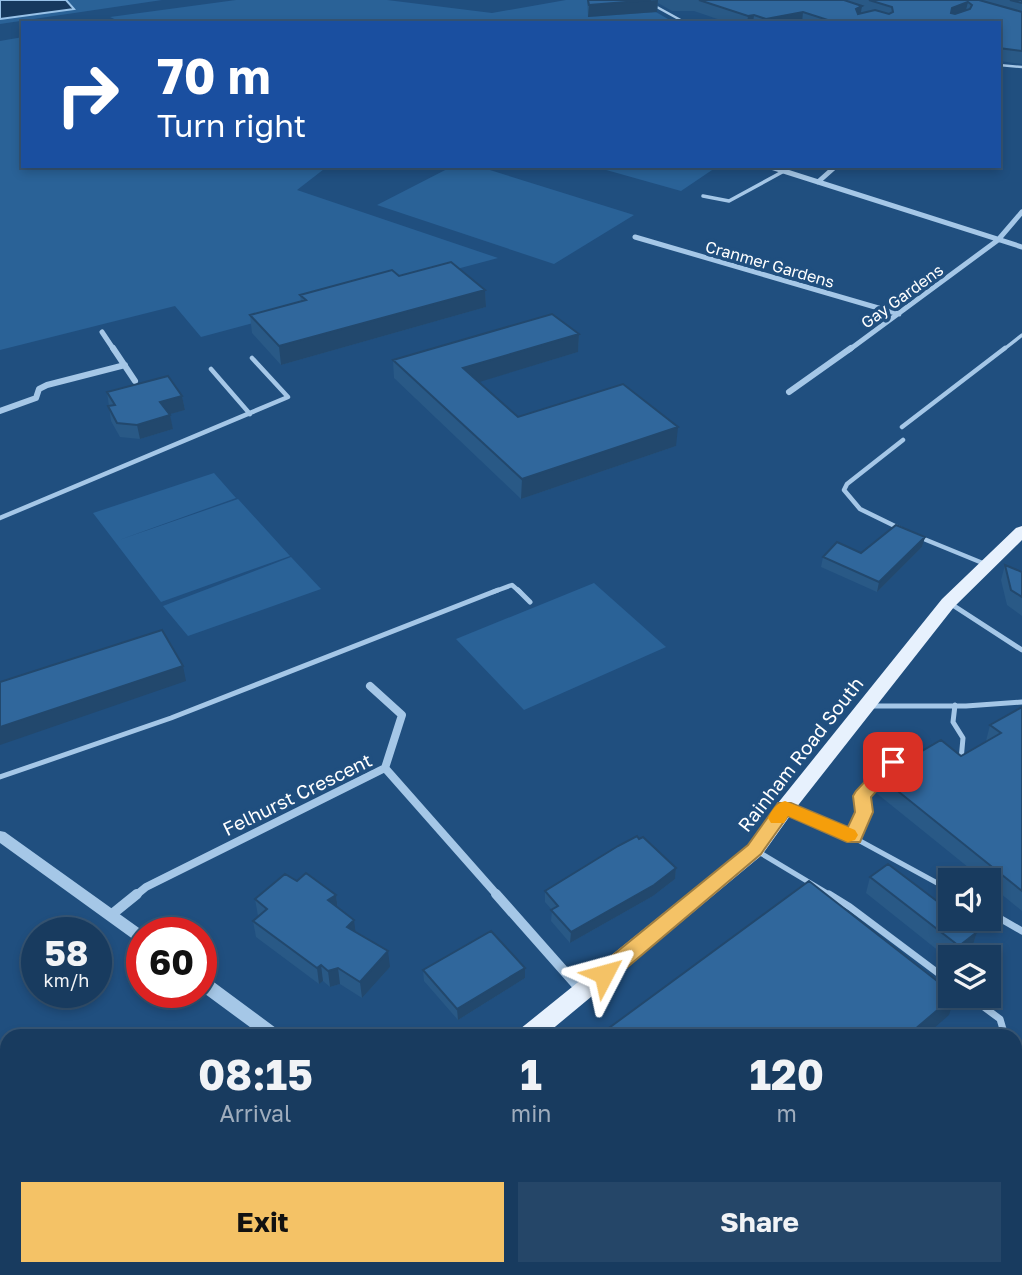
<!DOCTYPE html>
<style>
:root{--surface:#183b5f;--page:#254668;--text:#f1f3f6;--muted:#9fadbd;--line:#365574;--accent:#f4c266}
body{margin:0;font-family:"Golos Text",sans-serif;background:var(--page);color:var(--text);height:100vh;display:flex;flex-direction:column;font-size:26px;white-space:nowrap}
*{box-sizing:border-box;margin:0}
p{font-size:23px;color:var(--muted)}
.icon{flex:none;width:38px;height:38px;fill:none;stroke:currentColor;stroke-width:2;stroke-linecap:round;stroke-linejoin:round}
.map{position:relative;flex:1;overflow:hidden}
.side{position:absolute;left:0px;top:1029px;width:1022px;height:247px;display:flex;flex-direction:column;background:var(--surface);border-radius:21px 21px 0 0;box-shadow:0 4px 10px #0003,0 0 0 2px var(--line)}
.side>*{flex:none}
.banner{position:absolute;left:21px;top:21px;width:980px;height:147px;border-radius:0px;box-shadow:0 4px 10px #0003,0 0 0 2px var(--line);background:#1a4fa0;color:#fff;overflow:hidden}
.tools{position:absolute;left:938px;top:868px;display:grid;gap:14px}
.tools a{display:grid;place-items:center;width:63px;height:63px;border-radius:0px;background:var(--surface);box-shadow:0 4px 10px #0003,0 0 0 2px var(--line);font-size:35px}
.speed{position:absolute;left:21px;top:917px;display:flex;gap:14px;font-size:35px;font-weight:700;text-align:center}
.speed>*{display:grid;place-content:center;width:91px;height:91px;border-radius:50%;background:var(--surface);box-shadow:0 4px 10px #0003,0 0 0 2px var(--line);line-height:1}
.speed small{font-size:18px;font-weight:400}
.speed .limit{border:10px solid #d22;background:#fff;color:#111}
.pin{position:absolute;display:grid;place-items:center;width:60px;height:60px;color:#fff;margin:-30px;border-radius:14px;box-shadow:0 4px 10px #0006}
.me{position:absolute;width:77px;margin:-38px;rotate:51deg;stroke-linejoin:round;filter:drop-shadow(0 0 5px #0008)}
.turn{display:flex;align-items:center;gap:24px;height:147px;padding:0 21px;font-size:32px}
.turn .icon{width:91px;height:91px;stroke-width:2.5}
.turn b{display:block;font-size:49px;line-height:60px}
.eta{display:flex;justify-content:space-evenly;align-items:center;height:119px;text-align:center}
.eta b{font-size:42px;font-weight:700;line-height:49px}
.button{display:flex;gap:14px;margin-top:auto;padding:14px 21px}
.button a{flex:1;height:80px;border-radius:0px;background:var(--accent);color:#111;font-size:28px;font-weight:700;line-height:80px;text-align:center}
.button a+a{background:var(--page);color:var(--text)}
.map>svg:first-child{display:block}
</style>
<div class="map">
<svg width="1022" height="1275" viewBox="0 0 1022 1275">
<rect width="100%" height="100%" fill="#204f7f"/>
<path fill="#2a6297" d="M 0,0 L 162,0 L 0,24 Z
M 236,0 L 387,0 L 492,13 L 566,0 L 635,0 L 675,23 L 123,23 L 110,17 Z
M 23,37 L 23,166 L 328,166 L 297,190 L 498,258 L 201,337 L 175,306 L 0,350 L 0,41 Z
M 453,166 L 477,166 L 634,215 L 554,264 L 377,205 Z
M 592,166 L 718,166 L 681,191 Z
M 214,473 L 236,498 L 119,540 L 238,499 L 290,556 L 161,602 L 93,513 Z
M 291,557 L 321,589 L 188,636 L 163,606 Z
M 594,583 L 666,647 L 524,710 L 456,639 Z"/>
<path fill="#16395e" stroke="#98c2e8" stroke-width="2" d="M 0,0 L 66,0 L 74,9 L 0,19 Z"/>
<g fill="none" stroke-linecap="round" stroke-linejoin="round">
<path stroke="#a5c7e7" stroke-width="2.5" d="M 644,0 L 686,23
M 999,65 L 1022,67"/>
<path stroke="#a5c7e7" stroke-width="3.5" d="M 703,196 L 729,201 L 784,171
M 1003,350 L 1022,335"/>
<path stroke="#a5c7e7" stroke-width="4.5" d="M 211,369 L 250,414
M 902,427 L 1005,348
M 0,518 L 288,397 L 252,358
M 901,529 L 860,509 L 844,490 L 847,484 L 903,440
M 919,537 L 985,564
M 493,592 L 512,585 L 520,592"/>
<path stroke="#a5c7e7" stroke-width="5" d="M 518,590 L 530,602
M 951,604 L 1022,650
M 955,705 L 953,722 L 963,738 L 961,760
M 872,706 L 966,706 L 1022,702
M 0,777 L 171,718 L 498,590
M 788,809 L 838,829 L 950,890
M 853,837 L 864,812 L 862,796 L 893,762
M 757,851 L 832,896"/>
<path stroke="#a5c7e7" stroke-width="7" d="M 829,894 L 850,907 L 950,982
M 989,912 L 1022,931
M 969,996 L 1000,1019 L 1005,1036
M 488,1275 L 496,1269
M 772,1275 L 779,1269"/>
<path stroke="#a5c7e7" stroke-width="5" d="M 768,166 L 1022,247
M 818,182 L 836,166
M 635,237 L 899,314
M 102,332 L 114,350
M 849,350 L 998,240 L 1022,212"/>
<path stroke="#a5c7e7" stroke-width="6" d="M 113,348 L 135,381
M 789,392 L 851,348
M 0,411 L 36,398 L 39,389 L 47,385 L 125,365"/>
<path stroke="#a5c7e7" stroke-width="8" d="M 370,686 L 402,715 L 385,768
M 135,896 L 146,887 L 385,768 L 498,896"/>
<path stroke="#a5c7e7" stroke-width="10" d="M 496,894 L 580,989
M 111,915 L 137,894"/>
<path fill="#a5c7e7" fill-rule="evenodd" d="M 0,831 L 5,832 L 146,933 L 142,933 L 142,944 L 137,942 L 0,843 Z
M 201,976 L 207,977 L 280,1031 L 282,1036 L 262,1036 L 201,991 Z
M 529,1269 L 552,1269 L 554,1275 L 531,1275 Z"/>
<path fill="#e7f1fd" fill-rule="evenodd" d="M 1022,526 L 1022,540 L 954,607 L 792,813 L 762,855 L 544,1036 L 516,1036 L 520,1029 L 748,845 L 778,803 L 942,599 L 1016,528 Z
M 188,1269 L 221,1269 L 219,1275 L 186,1275 Z"/>
</g>
<path fill="#295986" d="M 587,0 L 1022,0 L 1022,64 L 999,61 L 999,23 L 729,23 L 694,11 L 672,11 L 658,3 L 657,12 L 588,17 Z
M 399,276 L 485,290 L 486,307 L 281,365 L 252,333 L 250,315 L 301,302 L 300,295 Z
M 579,334 L 578,352 L 478,382 L 518,417 L 676,446 L 521,499 L 394,378 L 393,360 Z
M 107,392 L 182,396 L 185,410 L 169,414 L 173,429 L 140,439 L 120,437 L 111,421 Z
M 925,537 L 922,547 L 877,592 L 821,567 L 823,557 L 861,553 Z
M 1005,565 L 1022,572 L 1022,616 L 1007,605 L 1001,580 Z
M 1022,707 L 1022,911 L 989,884 L 989,880 L 984,880 L 875,792 L 879,776 L 961,756 L 986,741 L 990,725 Z
M 676,868 L 675,879 L 653,896 L 570,943 L 551,921 L 552,910 L 545,902 L 545,891 Z
M 870,877 L 977,932 L 972,948 L 960,957 L 950,957 L 950,960 L 866,893 Z
M 297,881 L 336,895 L 338,908 L 355,932 L 390,967 L 362,998 L 340,984 L 330,987 L 323,981 L 319,984 L 256,937 L 253,921 L 258,916 L 255,899 Z
M 525,968 L 525,978 L 458,1020 L 424,981 L 423,970 Z"/>
<path fill="#22486d" d="M 658,0 L 657,12 L 588,17 L 589,5 Z
M 968,2 L 965,14 L 950,20 L 952,8 Z
M 862,6 L 860,18 L 856,9 Z
M 803,12 L 802,23 L 766,23 L 766,19 Z
M 754,15 L 753,23 L 747,23 L 748,16 Z
M 485,290 L 486,307 L 281,365 L 279,346 Z
M 579,334 L 578,352 L 463,387 L 463,368 Z
M 182,396 L 185,410 L 163,416 L 160,402 Z
M 170,415 L 173,429 L 140,439 L 137,425 Z
M 678,427 L 676,446 L 521,499 L 522,479 Z
M 925,537 L 922,547 L 877,592 L 879,582 Z
M 183,666 L 186,681 L 0,745 L 0,727 Z
M 676,868 L 675,879 L 653,896 L 570,943 L 571,932 Z
M 336,895 L 338,911 L 328,900 Z
M 354,920 L 356,936 L 347,927 Z
M 977,932 L 972,948 L 960,957 L 955,957 L 959,946 Z
M 388,951 L 390,967 L 362,998 L 360,982 Z
M 321,965 L 323,981 L 319,984 L 317,968 Z
M 338,968 L 340,984 L 330,987 L 328,971 Z
M 525,968 L 525,978 L 458,1020 L 457,1009 Z
M 954,996 L 955,996 L 949,1015 L 925,1036 L 907,1036 Z"/>
<path fill="#30679c" stroke="#22486d" stroke-width="2" fill-rule="evenodd" d="M 588,0 L 651,0 L 589,5 Z
M 699,0 L 844,0 L 862,6 L 856,9 L 858,14 L 875,10 L 889,14 L 893,12 L 892,7 L 869,0 L 979,0 L 1022,12 L 1022,51 L 999,48 L 999,23 L 837,23 L 803,12 L 766,19 L 754,15 L 748,16 ZM 968,2 L 972,5 L 970,9 L 955,14 L 951,13 L 952,8 Z
M 1010,0 L 1022,0 L 1022,3 Z
M 451,262 L 485,290 L 279,346 L 250,315 L 306,300 L 300,295 L 392,270 L 399,276 Z
M 552,314 L 579,334 L 463,368 L 518,417 L 623,384 L 678,427 L 522,479 L 393,360 Z
M 168,376 L 182,396 L 160,402 L 170,415 L 137,425 L 117,423 L 108,406 L 115,405 L 107,392 Z
M 896,525 L 925,537 L 879,582 L 823,557 L 837,542 L 861,553 Z
M 1005,565 L 1022,572 L 1022,597 L 1011,590 Z
M 162,630 L 183,666 L 0,727 L 0,682 Z
M 1022,707 L 1022,891 L 879,776 L 941,740 L 961,756 L 1001,733 L 990,725 Z
M 637,836 L 639,839 L 643,837 L 676,868 L 654,885 L 571,932 L 551,910 L 558,906 L 545,891 L 618,846 Z
M 888,864 L 950,911 L 950,919 L 960,919 L 977,932 L 959,946 L 870,877 Z
M 306,873 L 336,895 L 328,900 L 354,920 L 347,927 L 388,951 L 360,982 L 338,968 L 328,971 L 321,965 L 317,968 L 253,921 L 267,909 L 255,899 L 285,874 L 297,881 Z
M 809,881 L 950,991 L 950,996 L 954,996 L 907,1036 L 598,1036 Z
M 491,931 L 525,968 L 457,1009 L 423,970 Z
M 1022,1154 L 1022,1275 L 895,1275 L 902,1269 L 1015,1269 L 1015,1160 Z
M 326,1269 L 386,1269 L 390,1275 L 312,1275 L 319,1270 Z"/>
<path fill="#f4c266" stroke="#9f7e42" stroke-width="2" d="M 893,756 L 902,762 L 871,797 L 873,812 L 860,842 L 847,842 L 788,816 L 761,854 L 612,980 L 604,982 L 597,980 L 594,974 L 597,968 L 748,845 L 778,803 L 791,803 L 848,827 L 855,812 L 853,796 L 856,791 L 887,758 Z"/>
<path fill="#f59e0b" d="M 785,801 L 855,830 L 858,835 L 855,840 L 848,842 L 788,816 L 784,823 L 771,823 L 768,818 C 772,810 776,803 785,801 Z"/>
<g text-anchor="middle" dominant-baseline="central" stroke-width="7" stroke-linejoin="round" paint-order="stroke">
<g font-size="16" fill="#fff" stroke="#204f7f">
<text transform="translate(770 264) rotate(16)">Cranmer Gardens</text>
<text transform="translate(902 296) rotate(-36)">Gay Gardens</text>
</g>
<g font-size="19" fill="#fff" stroke="#204f7f">
<text transform="translate(800 754) rotate(-52)">Rainham Road South</text>
<text transform="translate(297 794) rotate(-26)">Felhurst Crescent</text>
</g>
</g>
</svg>
<div class="tools">
<a><svg class="icon" aria-label="sound" viewBox="0 0 24 24"><path d="M4 9h4l5-4v14l-5-4H4zM17 9q2 3 0 6"/></svg></a>
<a><svg class="icon" aria-label="layers" viewBox="0 0 24 24"><path d="M12 4l9 5-9 5-9-5zM3 14l9 5 9-5"/></svg></a>
</div>
<div class="speed"><div>58<small>km/h</small></div><div class="limit">60</div></div>
<div class="pin" style="left:893px;top:762px;background:#d93025"><svg class="icon" aria-label="arrive" viewBox="0 0 24 24"><path d="M6 21V4h12l-3 4 3 4H6"/></svg></div>
<svg class="me" style="left:604px;top:974px" viewBox="-20 -20 40 40"><path d="M0-17L14 15 0 8-14 15z" fill="#f4c266" stroke="#fff" stroke-width="4"/></svg>
<div class="banner">
<div class="turn"><svg class="icon" aria-label="right" viewBox="0 0 24 24"><path d="M7 20v-9h11M14 6l5 5-5 5"/></svg><div><b>70 m</b>Turn right</div></div>
</div>
<section class="side">
<div class="eta">
<div><b>08:15</b><p>Arrival</p></div>
<div><b>1</b><p>min</p></div>
<div><b>120</b><p>m</p></div>
</div>
<div class="button"><a>Exit</a><a>Share</a></div>
</section>
</div>
